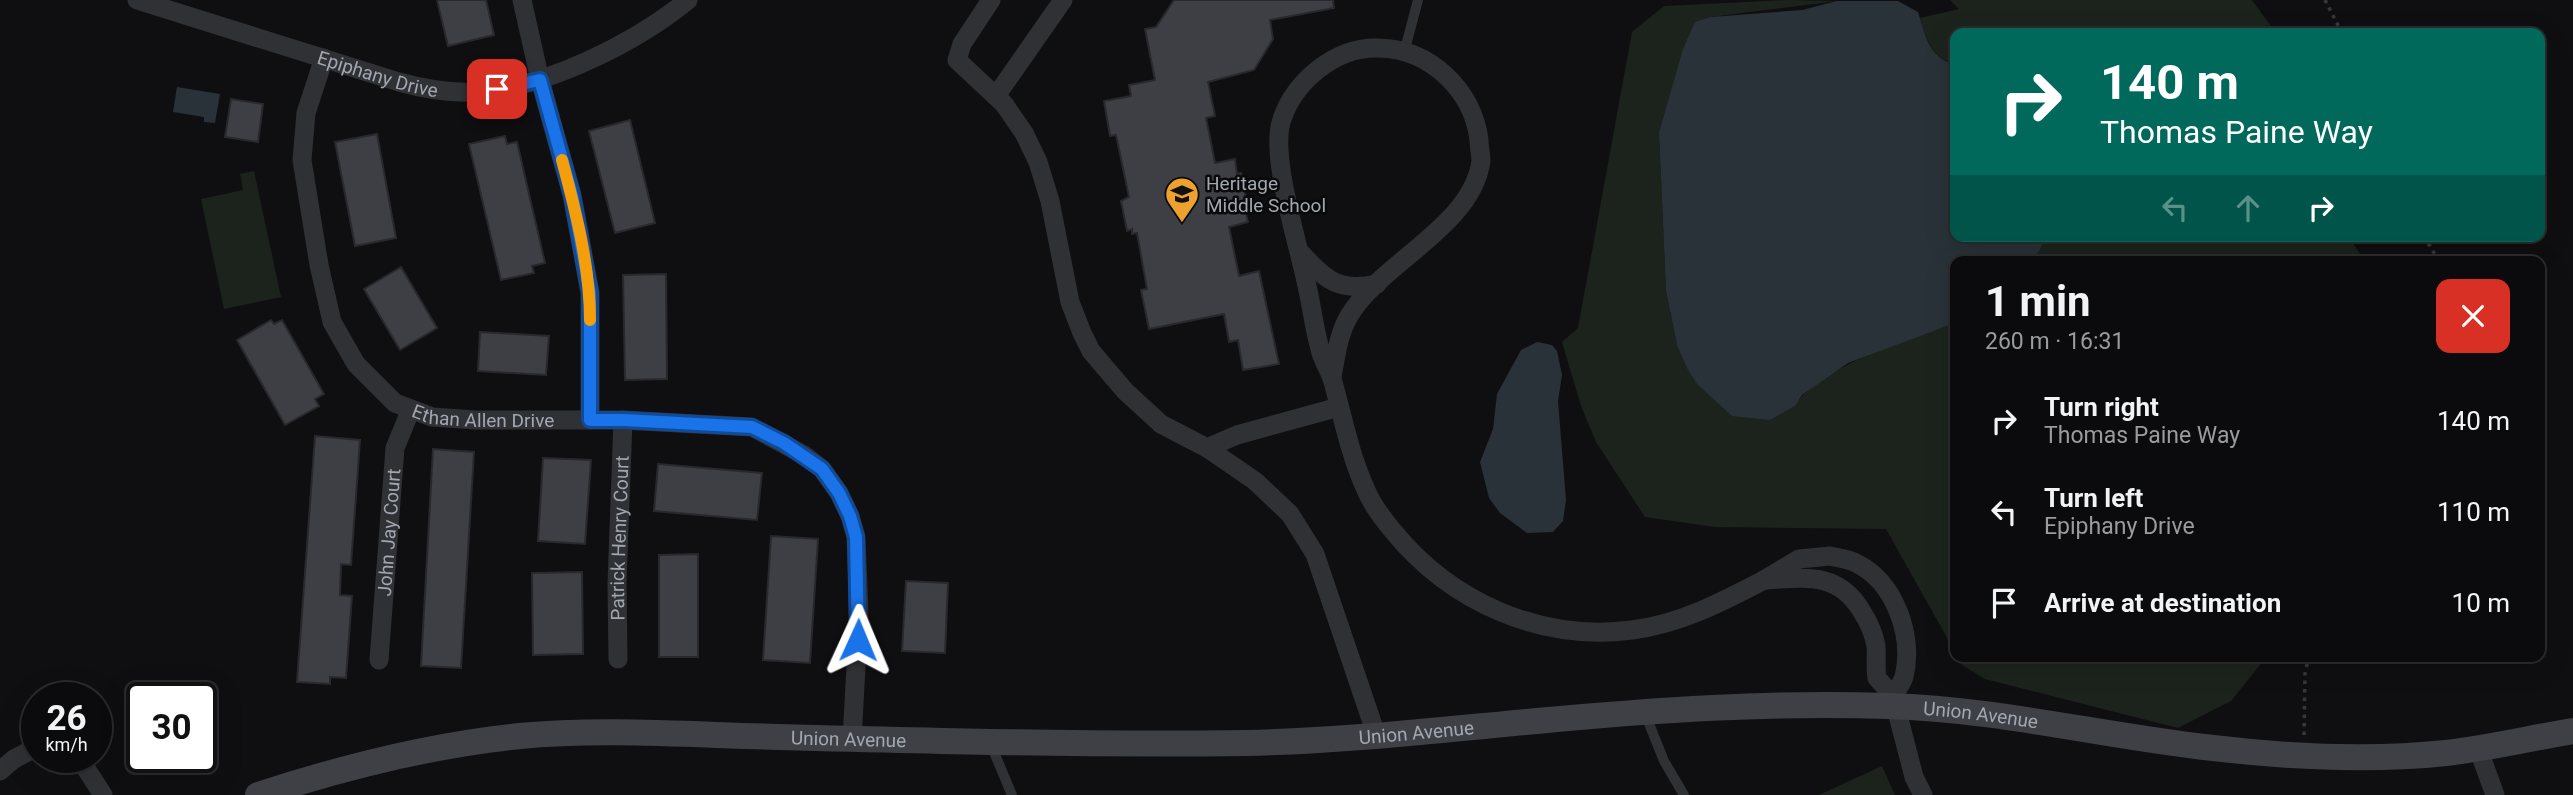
<!DOCTYPE html>
<meta charset="utf-8">
<style>
:root{--surface:#0b0b0d;--page:#19191b;--text:#f1f3f6;--muted:#9a9b9d;--line:#2b2b2e}
body{margin:0;font-family:Roboto,sans-serif;background:var(--page);color:var(--text);height:100vh;display:flex;flex-direction:column;font-size:26px;white-space:nowrap}
*{box-sizing:border-box;margin:0}
p{font-size:23px;color:var(--muted)}
.icon{flex:none;width:38px;height:38px;fill:none;stroke:currentColor;stroke-width:2;stroke-linecap:round;stroke-linejoin:round}
.map{position:relative;flex:1;overflow:hidden}
.side{position:absolute;left:1950px;top:256px;width:595px;height:406px;display:flex;flex-direction:column;background:var(--surface);border-radius:14px;box-shadow:0 7px 28px #0002,0 0 0 2px var(--line)}
.side>*{flex:none}
.banner{position:absolute;left:1950px;top:28px;width:595px;height:214px;border-radius:14px;box-shadow:0 7px 28px #0002,0 0 0 2px var(--line);background:#00695c;color:#fff;overflow:hidden}
.speed{position:absolute;left:21px;top:682px;display:flex;gap:14px;font-size:35px;font-weight:700;text-align:center}
.speed>*{display:grid;place-content:center;width:91px;height:91px;border-radius:50%;background:var(--surface);box-shadow:0 7px 28px #0002,0 0 0 2px var(--line);line-height:1}
.speed small{font-size:18px;font-weight:400}
.speed .limit{border:4px solid #111;border-radius:10px;background:#fff;color:#111}
.pin{position:absolute;display:grid;place-items:center;width:60px;height:60px;color:#fff;margin:-30px;border-radius:14px;box-shadow:0 4px 10px #0006}
.me{position:absolute;width:77px;margin:-38px;rotate:1deg;stroke-linejoin:round;filter:drop-shadow(0 0 5px #0008)}
.turn{display:flex;align-items:center;gap:24px;height:147px;padding:0 35px;font-size:32px}
.turn .icon{width:91px;height:91px;stroke-width:2.5}
.turn b{display:block;font-size:49px;line-height:60px}
.lanes{display:flex;align-items:center;height:66px;padding:0 35px;background:#0003;justify-content:center;gap:35px;direction:ltr}
.lanes .off{opacity:.35}
.round{display:grid;place-items:center;flex:none;width:74px;height:74px;border-radius:14px;background:var(--page)}
.summary{display:flex;align-items:center;justify-content:space-between;height:119px;padding:0 35px}
h1{font-size:42px;font-weight:700;line-height:52px}
ul{padding:0;list-style:none}
li{display:flex;align-items:center;gap:21px;height:91px;padding:0 35px}
li div{flex:1}
li b{display:block;font-size:26px}
li em{font-style:normal}
.map>svg:first-child{display:block}
</style>
<div class="map">
<svg width="2573" height="795" viewBox="0 0 2573 795">
<rect width="100%" height="100%" fill="#0f0f11"/>
<path fill="#1c231c" d="M 1787,0 L 1837,1 L 1711,17 L 1659,133 L 1666,291 L 1677,345 L 1796,405 C 1819,366 1912,339 1955,323 L 1955,652 L 1886,529 L 1715,527 L 1645,517 L 1596,442 L 1581,406 L 1562,342 L 1578,328 L 1632,32 L 1664,6 Z
M 1950,0 L 2252,0 L 2276,33 L 1955,33 L 1955,65 C 1932,57 1926,40 1920,18 L 1959,9 Z
M 254,171 L 281,297 L 224,309 L 201,199 L 243,190 L 240,174 Z
M 2043,236 L 2348,236 L 2365,261 L 2030,261 L 2037,254 Z
M 1957,656 L 2267,656 L 2231,701 L 2178,728 L 1985,679 L 1962,665 Z
M 1882,766 L 1895,795 L 1819,795 Z"/>
<path fill="#293238" d="M 1837,1 L 1898,1 L 1918,12 C 1926,37 1928,56 1955,65 L 1955,236 L 2043,236 C 2044,246 2037,255 2030,261 L 1955,261 L 1955,323 L 1848,363 L 1802,395 L 1796,405 L 1770,420 L 1732,416 L 1697,384 L 1687,368 L 1677,345 L 1666,291 L 1659,133 L 1683,49 L 1695,22 L 1711,17 L 1802,10 Z
M 177,87 L 220,94 L 215,123 L 204,122 L 204,117 L 173,112 Z
M 1537,342 L 1552,345 L 1557,351 L 1562,375 L 1558,401 L 1566,500 L 1563,521 L 1553,532 L 1527,533 L 1500,513 L 1489,498 L 1480,462 L 1493,429 L 1497,394 L 1521,350 Z"/>
<path fill="#3e3f44" stroke="#29292d" stroke-width="2" d="M 437,0 L 486,0 L 494,35 L 448,46 Z
M 1174,0 L 1333,0 L 1334,8 L 1270,20 L 1273,39 L 1254,70 L 1208,82 L 1215,116 L 1206,118 L 1215,163 L 1235,159 L 1237,174 L 1241,173 L 1248,209 L 1245,210 L 1248,222 L 1229,227 L 1239,276 L 1259,271 L 1279,364 L 1243,370 L 1238,340 L 1229,342 L 1224,314 L 1149,329 L 1141,290 L 1147,289 L 1137,233 L 1132,234 L 1132,229 L 1127,231 L 1121,201 L 1129,197 L 1116,135 L 1110,136 L 1104,101 L 1131,96 L 1129,85 L 1155,80 L 1145,29 L 1156,27 Z
M 231,99 L 263,104 L 258,142 L 225,137 Z
M 630,120 L 655,223 L 615,233 L 589,131 Z
M 377,134 L 396,238 L 355,246 L 335,142 Z
M 505,136 L 507,144 L 517,142 L 545,263 L 532,266 L 534,273 L 501,280 L 469,144 Z
M 401,267 L 437,328 L 400,350 L 364,289 Z
M 666,274 L 667,379 L 625,380 L 623,275 Z
M 271,320 L 274,324 L 282,320 L 324,394 L 315,399 L 319,406 L 285,425 L 237,340 Z
M 480,332 L 549,336 L 546,375 L 478,371 Z
M 315,436 L 360,440 L 351,565 L 341,564 L 340,595 L 352,596 L 346,678 L 330,677 L 330,684 L 297,682 Z
M 433,449 L 474,452 L 461,668 L 421,666 Z
M 543,458 L 591,460 L 585,544 L 538,541 Z
M 658,464 L 762,473 L 757,520 L 654,511 Z
M 771,536 L 818,539 L 810,663 L 763,660 Z
M 698,554 L 698,657 L 659,657 L 659,555 Z
M 582,572 L 583,654 L 533,655 L 532,573 Z
M 906,581 L 948,583 L 945,653 L 902,651 Z"/>
<g fill="none" stroke-linecap="round" stroke-linejoin="round">
<path stroke="#36383c" stroke-width="3.5" stroke-dasharray="3.5 5" stroke-linecap="butt" d="M 2325,0 L 2342,33
M 2424,236 L 2439,261
M 2304,735 L 2305,673 L 2309,656"/>
<path stroke="#303135" stroke-width="10" d="M 1404,53 L 1418,0
M 1646,716 L 1664,761 L 1684,795
M 991,745 L 1012,795"/>
<g stroke="#303135" stroke-width="19">
<path id="s1" d="M 137,0 L 399,82 C 424,89 448,93 473,92 C 542,90 635,43 688,0"/>
<path d="M 522,0 L 540,80 L 572,195 L 590,293 L 590,420"/>
<path d="M 991,0 L 962,44 L 957,60 L 1004,104 L 1024,133 L 1038,162 L 1050,201 L 1070,302 L 1082,333 L 1091,351 L 1125,391 L 1161,424 L 1207,448 L 1237,435 L 1339,407"/>
<path id="s2" d="M 324,58 L 306,113 L 302,160 L 319,265 L 332,322 L 356,364 L 395,403 L 432,417 L 475,420 L 623,420 L 752,427 L 804,455 L 822,469 L 839,493 L 850,516 L 856,537 L 859,613 L 852,739"/>
<path d="M 996,96 L 1063,0"/>
<path d="M 1302,254 C 1326,281 1340,292 1377,284"/>
<path d="M 1332,377 C 1336,356 1338,335 1349,316 C 1381,262 1472,227 1481,161 C 1481,155 1479,147 1479,140 C 1473,90 1430,49 1379,48 C 1336,46 1295,81 1282,119 C 1269,155 1299,245 1307,286 C 1312,307 1314,328 1320,349 C 1322,360 1330,370 1333,382 C 1343,418 1350,455 1366,490 C 1372,505 1383,519 1393,531 C 1451,602 1540,642 1632,630 C 1680,624 1722,602 1764,580"/>
<path d="M 1207,448 L 1255,481 L 1290,514 L 1315,554 L 1377,737"/>
<path d="M 1830,556 C 1838,558 1849,559 1856,563 C 1895,582 1914,636 1904,677 C 1902,683 1897,690 1893,696 L 1877,678 C 1875,667 1877,657 1876,646 C 1874,633 1868,621 1861,610 C 1837,571 1804,578 1764,580 L 1799,559 Z"/>
<path id="s3" d="M 618,659 L 617,583 L 623,420"/>
<path id="s4" d="M 379,660 L 395,448 L 411,409"/>
<path d="M 1893,696 L 1914,777 L 1923,795"/>
<path d="M 2478,748 L 2495,795"/>
<path d="M 76,758 L 83,764 L 103,795"/>
<path d="M 0,771 L 14,759 L 37,747"/>
</g>
<path stroke="#3e4045" stroke-width="26" id="s5" d="M 258,795 C 344,767 430,745 520,736 C 602,728 695,735 778,737 C 933,741 1090,745 1246,743 C 1343,741 1440,730 1537,721 C 1654,710 1771,702 1888,706 C 1997,709 2104,736 2213,748 C 2289,757 2369,761 2446,753 C 2489,748 2531,738 2573,731"/>
</g>
<g fill="none" stroke-linecap="round" stroke-linejoin="round">
<g stroke="#114b97" stroke-width="18">
<path id="route" d="M 497,89 L 540,80 L 572,195 L 590,293 L 590,420 L 624,420 L 752,427 L 784,443 L 822,469 L 839,493 L 850,516 L 856,537 L 858,640"/>
</g>
<use href="#route" stroke="#1a73e8" stroke-width="12"/>
<path stroke="#f59e0b" stroke-width="12" d="M 562,160 C 576,212 590,267 590,320"/>
</g>
<defs>
<g id="school-pin" transform="scale(1.75)"><path d="M0 17L-7.5 6A9.5 9.5 0 1 1 7.5 6Z" fill="#eca22c" stroke="#0a0a0b"/><path d="M0-5L7-2L0 1L-7-2ZM-4 1L0 2.5L4 1V4Q0 6-4 4Z" fill="#111"/></g>
</defs>
<g fill-rule="evenodd">
<use href="#school-pin" x="1182" y="194"/>
</g>
<g text-anchor="middle" dominant-baseline="central" stroke-width="5" stroke-linejoin="round" paint-order="stroke">
<g font-size="19" fill="#a1a7b1" stroke="#0a0a0b">
<text stroke="none"><textPath href="#s1" startOffset="252">Epiphany Drive</textPath></text>
<text stroke="none"><textPath href="#s2" startOffset="464">Ethan Allen Drive</textPath></text>
<text stroke="none"><textPath href="#s4" startOffset="128">John Jay Court</textPath></text>
<text stroke="none"><textPath href="#s3" startOffset="121">Patrick Henry Court</textPath></text>
<text stroke="none"><textPath href="#s5" startOffset="1732">Union Avenue</textPath></text>
<text stroke="none"><textPath href="#s5" startOffset="1166">Union Avenue</textPath></text>
<text stroke="none"><textPath href="#s5" startOffset="598">Union Avenue</textPath></text>
</g>
<g font-size="19" fill="#a1a7b1" stroke="#0a0a0b" text-anchor="start">
<text x="1206" y="183">Heritage<tspan x="1206" dy="22">Middle School</tspan></text>
</g>
</g>
</svg>
<div class="speed"><div>26<small>km/h</small></div><div class="limit">30</div></div>
<div class="pin" style="left:497px;top:89px;background:#d93025"><svg class="icon" aria-label="arrive" viewBox="0 0 24 24"><path d="M6 21V4h12l-3 4 3 4H6"/></svg></div>
<svg class="me" style="left:858px;top:640px" viewBox="-20 -20 40 40"><path d="M0-17L14 15 0 8-14 15z" fill="#1a73e8" stroke="#fff" stroke-width="4"/></svg>
<div class="banner">
<div class="turn"><svg class="icon" aria-label="right" viewBox="0 0 24 24"><path d="M7 20v-9h11M14 6l5 5-5 5"/></svg><div><b>140 m</b>Thomas Paine Way</div></div>
<div class="lanes"><svg class="icon off" aria-label="left" viewBox="0 0 24 24"><path d="M17 20v-9H6M10 6l-5 5 5 5"/></svg><svg class="icon off" aria-label="ahead" viewBox="0 0 24 24"><path d="M12 20V5M6 11l6-6 6 6"/></svg><svg class="icon" aria-label="right" viewBox="0 0 24 24"><path d="M7 20v-9h11M14 6l5 5-5 5"/></svg></div>
</div>
<section class="side">
<div class="summary"><div><h1>1 min</h1><p>260 m · 16:31</p></div><a class="round" style="background:#d93025;color:#fff"><svg class="icon" aria-label="close" viewBox="0 0 24 24"><path d="M6 6l12 12M18 6L6 18"/></svg></a></div>
<ul>
<li><svg class="icon" aria-label="right" viewBox="0 0 24 24"><path d="M7 20v-9h11M14 6l5 5-5 5"/></svg><div><b>Turn right</b><p>Thomas Paine Way</p></div><em>140 m</em></li>
<li><svg class="icon" aria-label="left" viewBox="0 0 24 24"><path d="M17 20v-9H6M10 6l-5 5 5 5"/></svg><div><b>Turn left</b><p>Epiphany Drive</p></div><em>110 m</em></li>
<li><svg class="icon" aria-label="arrive" viewBox="0 0 24 24"><path d="M6 21V4h12l-3 4 3 4H6"/></svg><div><b>Arrive at destination</b></div><em>10 m</em></li>
</ul>
</section>
</div>
